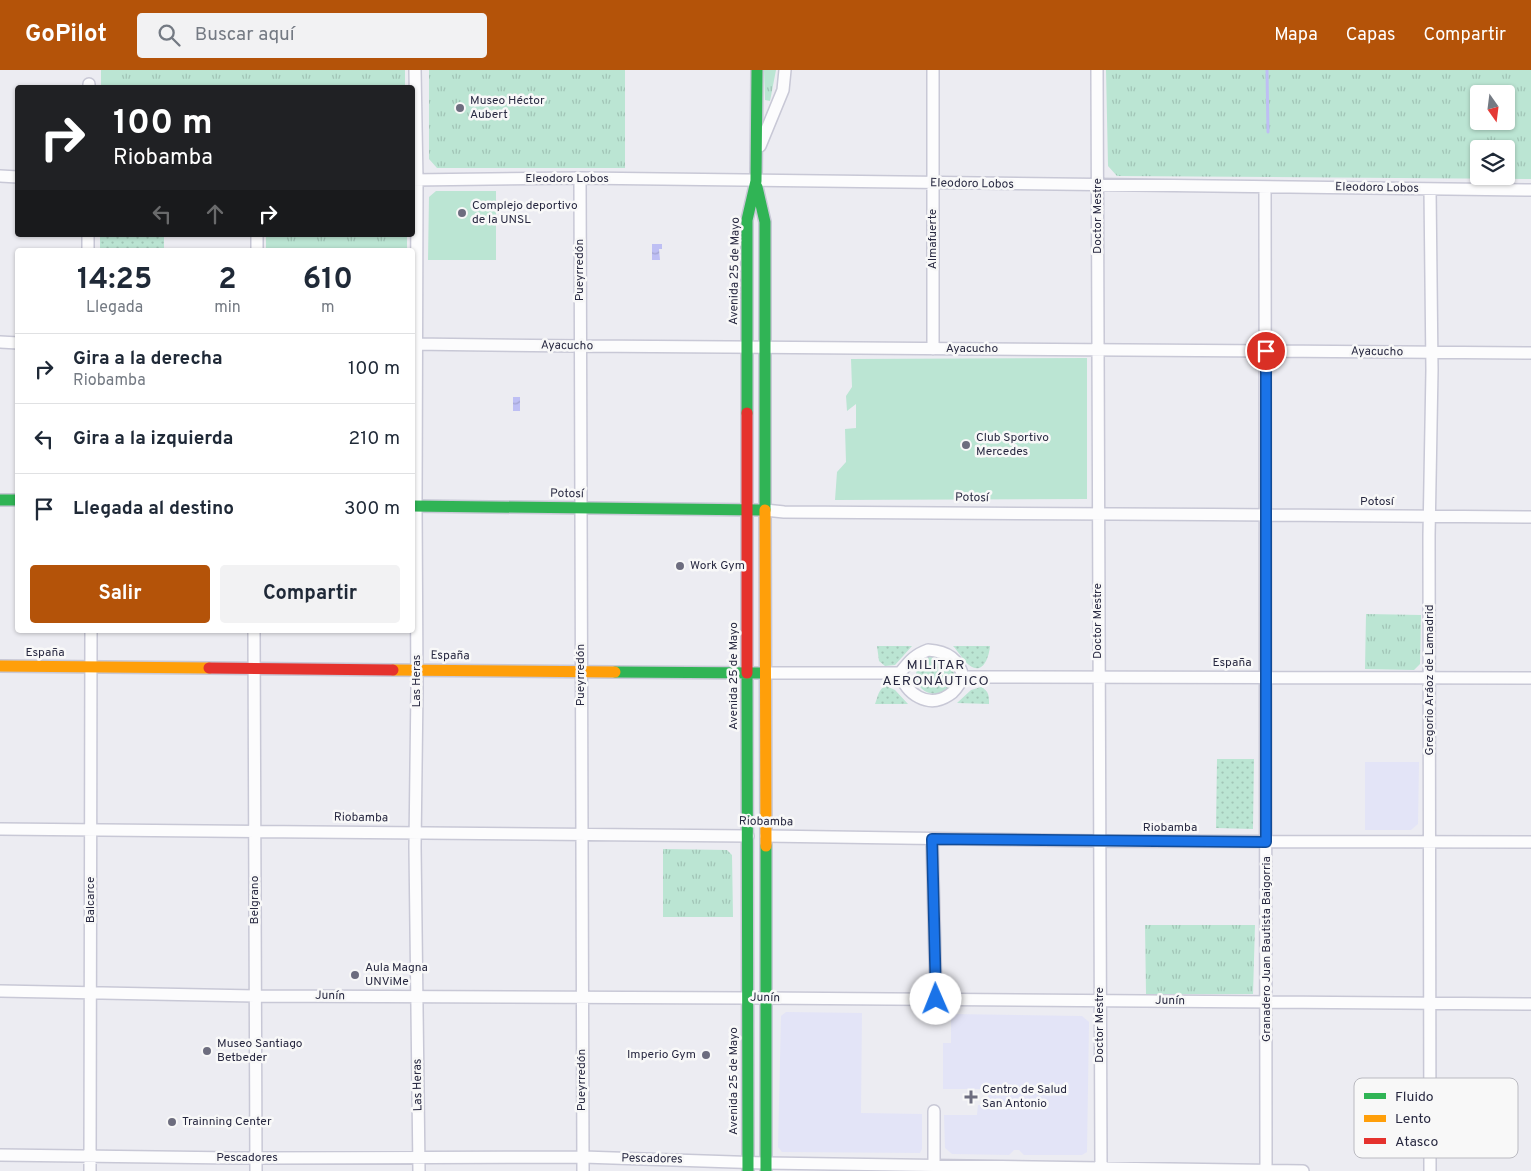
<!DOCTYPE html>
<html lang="es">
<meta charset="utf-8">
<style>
:root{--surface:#fff;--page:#f2f2f3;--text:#1f2937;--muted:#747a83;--line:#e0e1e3;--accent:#b45309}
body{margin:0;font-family:Overpass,sans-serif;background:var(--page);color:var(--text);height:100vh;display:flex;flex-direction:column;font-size:19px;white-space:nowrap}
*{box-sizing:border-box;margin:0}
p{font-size:16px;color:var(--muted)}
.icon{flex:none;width:28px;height:28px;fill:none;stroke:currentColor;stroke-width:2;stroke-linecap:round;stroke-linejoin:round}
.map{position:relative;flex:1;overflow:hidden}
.details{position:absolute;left:15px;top:178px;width:400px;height:385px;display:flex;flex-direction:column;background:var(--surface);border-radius:5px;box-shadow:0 1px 4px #0004}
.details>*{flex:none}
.banner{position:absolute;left:15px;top:15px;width:400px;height:152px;border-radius:5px;box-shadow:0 1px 4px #0004;background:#202124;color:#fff;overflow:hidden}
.needle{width:32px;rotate:166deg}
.buttons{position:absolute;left:1470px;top:15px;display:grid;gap:10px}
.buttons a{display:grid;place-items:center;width:45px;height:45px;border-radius:5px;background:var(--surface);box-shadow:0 1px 4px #0004;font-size:25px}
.pin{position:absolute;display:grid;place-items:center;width:42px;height:42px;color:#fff;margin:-21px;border:2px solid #fff;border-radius:50%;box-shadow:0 1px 5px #0007}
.me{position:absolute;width:55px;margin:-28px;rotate:359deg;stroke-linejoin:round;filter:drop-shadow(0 0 4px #0008)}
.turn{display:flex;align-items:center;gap:18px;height:105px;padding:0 15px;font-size:22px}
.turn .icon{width:65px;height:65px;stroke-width:2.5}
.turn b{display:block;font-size:35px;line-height:42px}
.lanes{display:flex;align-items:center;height:48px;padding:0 15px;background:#0003;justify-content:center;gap:25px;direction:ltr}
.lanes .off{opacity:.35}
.eta{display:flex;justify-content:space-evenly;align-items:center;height:85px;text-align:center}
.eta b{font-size:30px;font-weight:700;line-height:35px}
.action{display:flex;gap:10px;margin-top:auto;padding:10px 15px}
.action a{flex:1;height:58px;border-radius:5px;background:var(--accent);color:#fff;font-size:20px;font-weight:700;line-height:58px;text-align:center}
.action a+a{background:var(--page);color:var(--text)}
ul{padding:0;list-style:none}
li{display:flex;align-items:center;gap:15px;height:70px;padding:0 15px;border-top:1px solid var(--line)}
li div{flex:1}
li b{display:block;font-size:19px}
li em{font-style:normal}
header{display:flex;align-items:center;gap:30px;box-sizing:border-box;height:70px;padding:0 25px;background:var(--accent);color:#fff}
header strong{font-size:24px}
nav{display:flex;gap:28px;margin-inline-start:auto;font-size:18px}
.search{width:350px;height:45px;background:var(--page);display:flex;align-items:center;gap:12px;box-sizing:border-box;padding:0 18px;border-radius:5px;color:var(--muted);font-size:19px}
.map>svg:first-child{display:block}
</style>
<header>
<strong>GoPilot</strong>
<div class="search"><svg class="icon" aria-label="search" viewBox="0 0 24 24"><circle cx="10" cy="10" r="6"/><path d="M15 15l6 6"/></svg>Buscar aquí</div>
<nav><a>Mapa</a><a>Capas</a><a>Compartir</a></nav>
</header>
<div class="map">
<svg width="1531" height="1101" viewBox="0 0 1531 1101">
<defs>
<pattern id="grass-tufts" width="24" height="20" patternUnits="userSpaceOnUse" patternTransform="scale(1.25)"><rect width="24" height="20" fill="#bbe5d3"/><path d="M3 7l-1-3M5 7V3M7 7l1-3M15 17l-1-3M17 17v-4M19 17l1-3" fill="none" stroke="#a1c4b6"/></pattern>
<pattern id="park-dots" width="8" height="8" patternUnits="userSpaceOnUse" patternTransform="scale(1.25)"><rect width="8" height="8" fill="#bbe5d3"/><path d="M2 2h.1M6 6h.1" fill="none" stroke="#a1c4b6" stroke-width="1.8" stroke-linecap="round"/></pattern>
<pattern id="water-waves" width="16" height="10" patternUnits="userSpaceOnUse" patternTransform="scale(1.25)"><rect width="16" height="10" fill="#bebff4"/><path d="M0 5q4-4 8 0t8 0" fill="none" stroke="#a3a4d2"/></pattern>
</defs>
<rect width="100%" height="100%" fill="#ececf2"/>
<path fill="#e3e4f7" d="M 1365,692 L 1419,692 L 1418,754 L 1411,760 L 1365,760 Z
M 786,942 L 862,943 L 861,1043 L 922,1044 L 922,1079 L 920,1083 L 782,1082 L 778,1077 L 781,946 Z
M 951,944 L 1082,946 L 1089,952 L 1087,1082 L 1082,1085 L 1024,1085 L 1019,1080 L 1014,1080 L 1009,1085 L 952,1084 L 945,1078 L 944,1045 L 977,1045 L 978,1035 L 988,1035 L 988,1019 L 943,1019 L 943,973 L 951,973 Z"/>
<path fill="url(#grass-tufts)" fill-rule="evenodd" d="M 101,0 L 405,0 L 405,17 L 101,17 Z
M 429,0 L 625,0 L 625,98 L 437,98 L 429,89 Z
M 764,0 L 776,0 L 770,31 L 765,30 Z
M 1106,0 L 1531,0 L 1531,109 L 1117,106 L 1108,96 ZM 1479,24 L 1506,24 L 1506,51 L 1479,51 ZM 1479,79 L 1506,79 L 1506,106 L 1479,106 Z
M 266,165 L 407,165 L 407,180 L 266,180 Z
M 1366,544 L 1421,545 L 1420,594 L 1414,600 L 1365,599 Z
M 663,779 L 727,780 L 732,785 L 733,847 L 663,847 Z
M 1145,855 L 1255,855 L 1253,924 L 1146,924 Z"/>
<path fill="url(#park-dots)" d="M 100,165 L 164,165 L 164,180 L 100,180 Z
M 877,576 L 912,576 L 895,595 L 885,596 L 879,591 Z
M 953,576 L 990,576 C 989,587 983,606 969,595 C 963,590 958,581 953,576 Z
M916 605a19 19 0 1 1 38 0a19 19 0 1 1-38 0Z
M 886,616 L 895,620 L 908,634 L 875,634 C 878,627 878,619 886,616 Z
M 981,617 C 989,621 989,626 989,634 L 957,633 L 971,620 Z
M 1217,689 L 1254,689 L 1253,759 L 1216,758 Z"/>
<path fill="#bbe5d3" d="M 436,121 L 496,121 L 496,190 L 428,190 L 429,127 Z
M 1087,288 L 1087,429 L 835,430 L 837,402 L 846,392 L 845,359 L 856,358 L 856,334 L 847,341 L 846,326 L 852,317 L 851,289 Z"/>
<path fill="url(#water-waves)" d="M 652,174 L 662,174 L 662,179 L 659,179 L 660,190 L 652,190 Z
M 513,327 L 520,327 L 520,341 L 513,341 Z"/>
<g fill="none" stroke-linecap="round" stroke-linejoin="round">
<path stroke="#bebff4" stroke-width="3" d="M 1267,0 L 1268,62"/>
<g stroke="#c8c8d6" stroke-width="14">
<path id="street" d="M 415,0 L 417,110 L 416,436 L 417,618 L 415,777 L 419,1101
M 933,0 L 933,279
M 1097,0 L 1101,1101
M 89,18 L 89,14
M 760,76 L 783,20 L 785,0
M 0,106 L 18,107
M 580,108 L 583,1101
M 412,110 L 580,108 L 1531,120
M 1265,117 L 1266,1101
M 1430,119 L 1432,300 L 1429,466 L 1430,1101
M 88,165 L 88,180
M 257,180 L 257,165
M 0,272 L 18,273
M 412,274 L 580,276 L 1531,283
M 765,440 L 784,442 C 1033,442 1282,446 1531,447
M 254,560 L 256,1101
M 928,580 C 946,581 959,589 963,607 C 960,613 956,621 949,625 C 928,639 906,624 900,603 C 909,592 914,585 928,580 Z
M 766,603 L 900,603
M 963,607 L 1531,608
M 0,759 L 748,766
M 766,766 L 1099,771 L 1531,772
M 932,769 L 936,929
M 0,921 L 255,926 L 748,928 L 1531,934
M 934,1041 L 934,1101
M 0,1085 L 235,1088 L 583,1087 L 766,1093 L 1303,1101
M 90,1101 L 91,560"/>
</g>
<g stroke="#c8c8d6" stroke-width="14">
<path id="fast" d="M 757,117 L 765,152 L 765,440
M 747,343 L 747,150 L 756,111 L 757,0
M 0,430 L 18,430
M 412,436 L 760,440
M 615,602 L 761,603
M 747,603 L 748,1101
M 766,776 L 766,1101"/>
</g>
<g stroke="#c8c8d6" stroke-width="14">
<path id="slow" d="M 765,440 L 766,776
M 0,596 L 209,598
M 393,600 L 615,602"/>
</g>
<g stroke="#c8c8d6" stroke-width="14">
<path id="jam" d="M 747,343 L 747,603
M 209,598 L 393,600"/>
</g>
<use href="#street" stroke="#fcfcfd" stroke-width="11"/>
<use href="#fast" stroke="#30b455" stroke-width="11"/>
<use href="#slow" stroke="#ff9f0a" stroke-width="11"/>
<use href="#jam" stroke="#e5322d" stroke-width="11"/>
</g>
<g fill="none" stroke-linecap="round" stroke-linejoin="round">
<g stroke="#114b97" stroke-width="12">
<path id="route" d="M 936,929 L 932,769 L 1266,772 L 1266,281"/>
</g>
<use href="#route" stroke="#1a73e8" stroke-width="9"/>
</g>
<g fill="#6d6d7f" stroke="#f8f8f8" stroke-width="2">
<circle cx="460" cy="38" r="5"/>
<circle cx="462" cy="143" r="5"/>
<circle cx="966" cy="375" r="5"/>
<circle cx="680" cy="496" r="5"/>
<circle cx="355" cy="905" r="5"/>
<circle cx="207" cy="981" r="5"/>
<circle cx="706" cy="985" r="5"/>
<path d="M968.5 1019.5h5v5h5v5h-5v5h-5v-5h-5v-5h5z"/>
<circle cx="172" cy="1052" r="5"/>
</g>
<g text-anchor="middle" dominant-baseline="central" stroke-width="5" stroke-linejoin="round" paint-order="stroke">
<g font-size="12" fill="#282941" stroke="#f8f8f8" text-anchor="start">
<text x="470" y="31">Museo Héctor<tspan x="470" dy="14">Aubert</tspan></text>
<text x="472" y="136">Complejo deportivo<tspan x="472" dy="14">de la UNSL</tspan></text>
<text x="976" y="368">Club Sportivo<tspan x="976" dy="14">Mercedes</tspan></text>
<text x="690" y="496">Work Gym</text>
<text x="365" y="898">Aula Magna<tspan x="365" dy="14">UNViMe</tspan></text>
<text x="217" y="974">Museo Santiago<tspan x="217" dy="14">Betbeder</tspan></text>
<text x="696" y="985" text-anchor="end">Imperio Gym</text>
<text x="982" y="1020">Centro de Salud<tspan x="982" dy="14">San Antonio</tspan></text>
<text x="182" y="1052">Trainning Center</text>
</g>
<g font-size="12" fill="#282941" stroke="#f8f8f8">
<text x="567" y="109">Eleodoro Lobos</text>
<text transform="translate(972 114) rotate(1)">Eleodoro Lobos</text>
<text transform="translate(1377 118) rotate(1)">Eleodoro Lobos</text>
<text transform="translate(1098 146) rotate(-90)">Doctor Mestre</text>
<text transform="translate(933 169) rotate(-90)">Almafuerte</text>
<text transform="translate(580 200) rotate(-90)">Pueyrredón</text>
<text transform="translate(735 201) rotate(-89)">Avenida 25 de Mayo</text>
<text transform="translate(567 276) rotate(1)">Ayacucho</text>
<text x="972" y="279">Ayacucho</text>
<text transform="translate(1377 282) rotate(1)">Ayacucho</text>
<text transform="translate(567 424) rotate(1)">Potosí</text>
<text transform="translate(972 428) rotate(1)">Potosí</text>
<text x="1377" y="432">Potosí</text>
<text transform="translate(1098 551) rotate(-90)">Doctor Mestre</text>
<text x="45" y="583">España</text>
<text transform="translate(450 586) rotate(1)">España</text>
<text x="1232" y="593">España</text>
<text transform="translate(581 605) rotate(-90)">Pueyrredón</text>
<text transform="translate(734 606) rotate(-90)">Avenida 25 de Mayo</text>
<text transform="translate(1430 610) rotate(-90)">Gregorio Aráoz de Lamadrid</text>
<text transform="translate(417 611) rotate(-90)">Las Heras</text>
<text transform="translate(361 748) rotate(1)">Riobamba</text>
<text transform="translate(766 752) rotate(1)">Riobamba</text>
<text x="1170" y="758">Riobamba</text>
<text transform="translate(91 830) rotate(-90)">Balcarce</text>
<text transform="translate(255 830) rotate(-90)">Belgrano</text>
<text transform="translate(1267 879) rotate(-90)">Granadero Juan Bautista Baigorria</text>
<text transform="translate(330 926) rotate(1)">Junín</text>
<text transform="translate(765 928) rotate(1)">Junín</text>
<text transform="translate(1170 931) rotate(1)">Junín</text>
<text transform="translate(1100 955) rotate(-90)">Doctor Mestre</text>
<text transform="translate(582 1010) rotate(-90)">Pueyrredón</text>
<text transform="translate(734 1011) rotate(-90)">Avenida 25 de Mayo</text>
<text transform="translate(418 1015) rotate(-91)">Las Heras</text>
<text x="247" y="1088">Pescadores</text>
<text transform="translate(652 1089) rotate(1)">Pescadores</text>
</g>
<g font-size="14" letter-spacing="1" fill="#282941" stroke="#f8f8f8">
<text x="936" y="595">MILITAR<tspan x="936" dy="16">AERONÁUTICO</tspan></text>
</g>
</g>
<rect x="1354" y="1008" width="164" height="80" rx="8" fill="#f8f8f8" stroke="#babac1" stroke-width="1"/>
<rect x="1364" y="1023" width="22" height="6" fill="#30b455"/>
<rect x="1364" y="1045" width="22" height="7" fill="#ff9f0a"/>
<rect x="1364" y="1068" width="22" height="6" fill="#e5322d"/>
<g font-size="14" fill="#282941">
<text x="1395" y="1031">Fluido</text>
<text x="1395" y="1053">Lento</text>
<text x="1395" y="1076">Atasco</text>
</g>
</svg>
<div class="buttons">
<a><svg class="needle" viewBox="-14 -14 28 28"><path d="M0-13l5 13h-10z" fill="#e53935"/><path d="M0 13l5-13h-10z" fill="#747a83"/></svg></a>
<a><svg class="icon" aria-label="layers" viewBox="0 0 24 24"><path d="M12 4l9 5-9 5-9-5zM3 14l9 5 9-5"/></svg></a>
</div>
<div class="pin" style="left:1266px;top:281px;background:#d93025"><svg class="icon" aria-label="arrive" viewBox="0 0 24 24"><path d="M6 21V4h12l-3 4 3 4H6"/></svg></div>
<svg class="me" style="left:936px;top:929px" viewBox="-20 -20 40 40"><circle r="19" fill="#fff"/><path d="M0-13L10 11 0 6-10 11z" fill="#1a73e8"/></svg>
<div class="banner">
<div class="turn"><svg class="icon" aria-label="right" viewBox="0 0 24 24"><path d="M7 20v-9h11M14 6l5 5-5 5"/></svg><div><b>100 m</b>Riobamba</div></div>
<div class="lanes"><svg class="icon off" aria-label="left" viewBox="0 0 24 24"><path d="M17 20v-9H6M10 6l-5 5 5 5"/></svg><svg class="icon off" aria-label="ahead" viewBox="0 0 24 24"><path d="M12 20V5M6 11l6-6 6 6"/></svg><svg class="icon" aria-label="right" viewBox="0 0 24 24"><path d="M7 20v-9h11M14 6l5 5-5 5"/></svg></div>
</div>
<section class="details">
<div class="eta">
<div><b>14:25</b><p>Llegada</p></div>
<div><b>2</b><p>min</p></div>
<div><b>610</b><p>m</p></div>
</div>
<ul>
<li><svg class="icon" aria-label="right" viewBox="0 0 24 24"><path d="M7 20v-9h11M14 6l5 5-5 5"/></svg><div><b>Gira a la derecha</b><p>Riobamba</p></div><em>100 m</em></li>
<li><svg class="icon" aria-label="left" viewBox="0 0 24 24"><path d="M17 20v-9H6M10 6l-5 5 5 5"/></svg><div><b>Gira a la izquierda</b></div><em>210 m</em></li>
<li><svg class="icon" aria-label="arrive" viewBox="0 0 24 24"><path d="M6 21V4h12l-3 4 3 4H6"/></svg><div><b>Llegada al destino</b></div><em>300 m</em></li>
</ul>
<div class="action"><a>Salir</a><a>Compartir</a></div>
</section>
</div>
